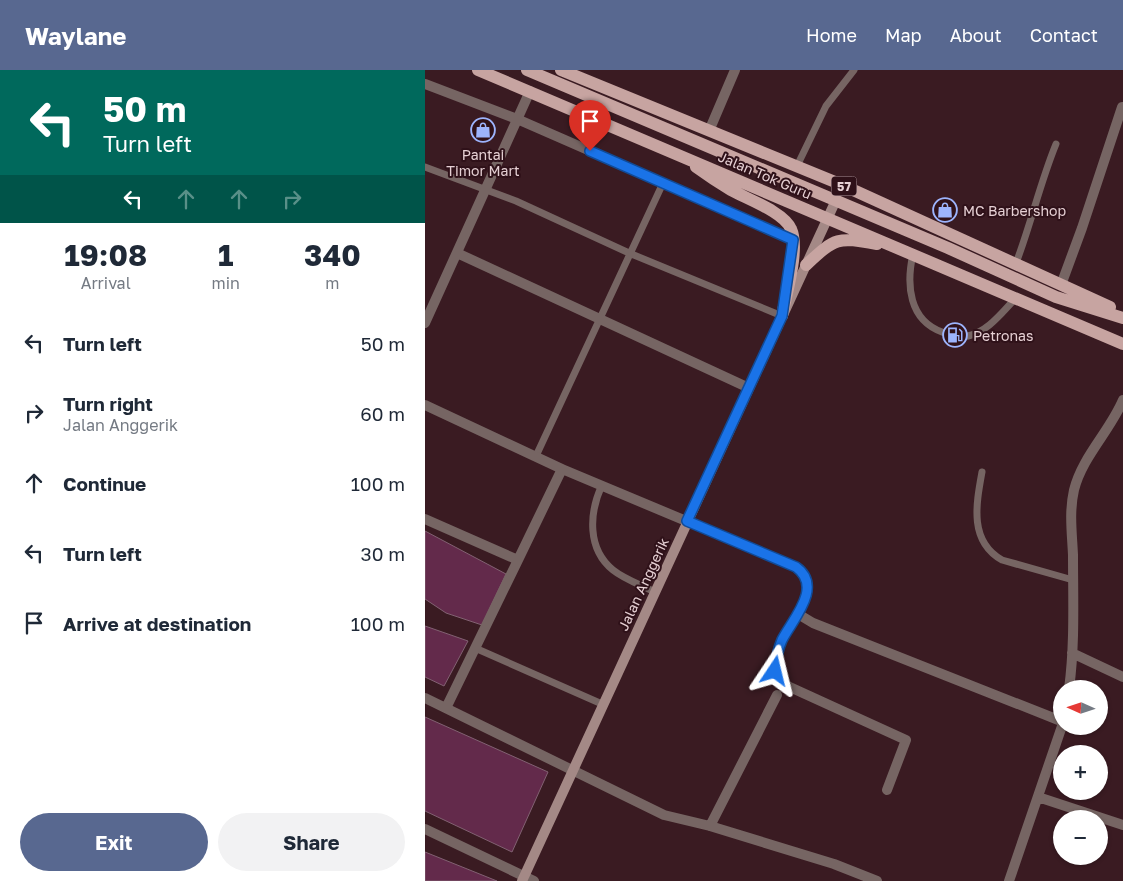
<!DOCTYPE html>
<meta charset="utf-8">
<style>
:root{--surface:#fff;--page:#f2f2f3;--text:#1f2937;--muted:#747a83;--accent:#586890}
body{margin:0;font-family:"Golos Text",sans-serif;background:var(--page);color:var(--text);height:100vh;display:flex;flex-direction:column;font-size:19px;white-space:nowrap}
*{box-sizing:border-box;margin:0}
p{font-size:16px;color:var(--muted)}
.icon{flex:none;width:28px;height:28px;fill:none;stroke:currentColor;stroke-width:2;stroke-linecap:round;stroke-linejoin:round}
.map{position:relative;flex:1;overflow:hidden}
.sheet{display:flex;flex-direction:column;background:var(--surface);width:425px}
.sheet>*{flex:none}
.banner{background:#00695c;color:#fff;overflow:hidden}
.needle{width:32px;rotate:273deg}
.buttons{position:absolute;left:628px;top:610px;display:grid;gap:10px}
.buttons a{display:grid;place-items:center;width:55px;height:55px;border-radius:50%;background:var(--surface);box-shadow:0 1px 4px #0004;font-size:25px}
.pin{position:absolute;display:grid;place-items:center;width:42px;height:42px;color:#fff;margin:-51px -21px;border-radius:50% 50% 50% 0;rotate:-45deg;box-shadow:0 0 5px #0007}
.pin .icon{rotate:45deg}
.me{position:absolute;width:55px;margin:-28px;rotate:10deg;stroke-linejoin:round;filter:drop-shadow(0 0 4px #0008)}
.turn{display:flex;align-items:center;gap:18px;height:105px;padding:0 20px;font-size:22px}
.turn .icon{width:65px;height:65px;stroke-width:2.5}
.turn b{display:block;font-size:35px;line-height:42px}
.lanes{display:flex;align-items:center;height:48px;padding:0 20px;background:#0003;justify-content:center;gap:25px;direction:ltr}
.lanes .off{opacity:.35}
.eta{display:flex;justify-content:space-evenly;align-items:center;height:85px;text-align:center}
.eta b{font-size:30px;font-weight:700;line-height:35px}
.button{display:flex;gap:10px;margin-top:auto;padding:10px 20px}
.button a{flex:1;height:58px;border-radius:30px;background:var(--accent);color:#fff;font-size:20px;font-weight:700;line-height:58px;text-align:center}
.button a+a{background:var(--page);color:var(--text)}
ul{padding:0;list-style:none}
li{display:flex;align-items:center;gap:15px;height:70px;padding:0 20px}
li div{flex:1}
li b{display:block;font-size:19px}
li em{font-style:normal}
header{display:flex;align-items:center;gap:30px;box-sizing:border-box;height:70px;padding:0 25px;background:var(--accent);color:#fff}
header strong{font-size:24px}
nav{display:flex;gap:28px;margin-inline-start:auto;font-size:18px}
main{display:flex;flex:1;min-height:0}
.map>svg:first-child{display:block}
</style>
<header>
<strong>Waylane</strong>
<nav><a>Home</a><a>Map</a><a>About</a><a>Contact</a></nav>
</header>
<main>
<section class="sheet">
<div class="banner">
<div class="turn"><svg class="icon" aria-label="left" viewBox="0 0 24 24"><path d="M17 20v-9H6M10 6l-5 5 5 5"/></svg><div><b>50 m</b>Turn left</div></div>
<div class="lanes"><svg class="icon" aria-label="left" viewBox="0 0 24 24"><path d="M17 20v-9H6M10 6l-5 5 5 5"/></svg><svg class="icon off" aria-label="ahead" viewBox="0 0 24 24"><path d="M12 20V5M6 11l6-6 6 6"/></svg><svg class="icon off" aria-label="ahead" viewBox="0 0 24 24"><path d="M12 20V5M6 11l6-6 6 6"/></svg><svg class="icon off" aria-label="right" viewBox="0 0 24 24"><path d="M7 20v-9h11M14 6l5 5-5 5"/></svg></div>
</div>
<div class="eta">
<div><b>19:08</b><p>Arrival</p></div>
<div><b>1</b><p>min</p></div>
<div><b>340</b><p>m</p></div>
</div>
<ul>
<li><svg class="icon" aria-label="left" viewBox="0 0 24 24"><path d="M17 20v-9H6M10 6l-5 5 5 5"/></svg><div><b>Turn left</b></div><em>50 m</em></li>
<li><svg class="icon" aria-label="right" viewBox="0 0 24 24"><path d="M7 20v-9h11M14 6l5 5-5 5"/></svg><div><b>Turn right</b><p>Jalan Anggerik</p></div><em>60 m</em></li>
<li><svg class="icon" aria-label="ahead" viewBox="0 0 24 24"><path d="M12 20V5M6 11l6-6 6 6"/></svg><div><b>Continue</b></div><em>100 m</em></li>
<li><svg class="icon" aria-label="left" viewBox="0 0 24 24"><path d="M17 20v-9H6M10 6l-5 5 5 5"/></svg><div><b>Turn left</b></div><em>30 m</em></li>
<li><svg class="icon" aria-label="arrive" viewBox="0 0 24 24"><path d="M6 21V4h12l-3 4 3 4H6"/></svg><div><b>Arrive at destination</b></div><em>100 m</em></li>
</ul>
<div class="button"><a>Exit</a><a>Share</a></div>
</section>
<div class="map">
<svg width="698" height="811" viewBox="0 0 698 811">
<rect width="100%" height="100%" fill="#3a1b22"/>
<path fill="#632a4b" stroke="#826172" d="M 0,461 L 81,504 L 57,555 L 21,543 L 0,529 Z
M 0,556 L 43,571 L 19,616 L 0,607 Z
M 0,647 L 123,702 L 87,782 L 0,741 Z
M 0,782 L 72,811 L 0,811 Z"/>
<g fill="none" stroke-linecap="round" stroke-linejoin="round">
<path stroke="#766563" stroke-width="7" d="M 372,96 L 401,36 L 429,0
M 0,97 L 91,131 L 204,183 L 357,246
M 488,184 C 481,215 484,250 517,262 C 525,265 535,268 543,266 C 564,261 577,242 591,228
M 591,193 C 606,154 615,113 631,74
M 111,386 L 238,113
M 557,402 C 551,435 544,471 577,490 L 648,510
M 177,415 C 164,443 162,479 188,500 C 199,509 216,515 230,522
M 50,578 L 177,634"/>
<path stroke="#766563" stroke-width="10" d="M 0,14 L 92,49 L 369,170
M 284,61 L 310,0
M 32,183 L 324,318
M 636,215 L 657,158 L 697,37
M 0,253 L 105,21
M 0,335 L 137,399 L 371,497 C 389,510 381,529 373,544 L 388,553 L 636,651
M 0,449 L 93,490 L 21,638
M 93,490 L 137,399
M 373,544 C 358,568 342,586 356,613 L 481,670 L 462,720
M 647,583 L 698,607
M 644,619 C 650,575 648,529 648,485 C 647,463 644,442 649,420 C 657,387 685,361 698,330
M 0,628 L 239,745 L 285,756 L 409,794 L 452,811
M 613,727 L 698,755
M 285,756 L 352,625
M 0,759 L 109,811
M 584,811 L 637,656"/>
<path stroke="#a48986" stroke-width="10" d="M 97,811 L 411,130"/>
<path stroke="#c7a4a1" stroke-width="12" d="M 53,0 L 698,274
M 102,0 L 523,178 L 631,227 L 698,248
M 136,0 L 415,114 L 685,237
M 271,97 C 282,105 294,113 306,120 C 322,129 359,142 366,159 C 375,179 361,224 357,246
M 381,195 C 411,167 412,167 452,174"/>
</g>
<g fill="none" stroke-linecap="round" stroke-linejoin="round">
<g stroke="#114b97" stroke-width="12">
<path id="route" d="M 165,81 L 368,170 L 357,246 L 262,451 L 371,497 C 399,517 367,550 357,570 C 352,581 351,590 350,601"/>
</g>
<use href="#route" stroke="#1a73e8" stroke-width="9"/>
</g>
<defs>
<g id="shop-ring" transform="scale(1.25)"><circle r="9.5" fill="#2f1119" stroke="#9db4fd" stroke-width="1.5"/><path d="M-5-2.5h2.3a2.7 3.5 0 0 1 5.4 0H5L5.5 6h-11ZM-1.5-2.5h3a1.5 2.3 0 0 0-3 0Z" fill="#9db4fd"/></g>
<g id="fuel-ring" transform="scale(1.25)"><circle r="9.5" fill="#2f1119" stroke="#9db4fd" stroke-width="1.5"/><path d="M-5.5-6h7V0h2V4h1.3V-2.5L3-4.5l.8-.8L6-3V5H2.5V1h-1V6h-7ZM-4.2-4.7v3.2H.2V-4.7Z" fill="#9db4fd"/></g>
</defs>
<g fill-rule="evenodd">
<use href="#shop-ring" x="58" y="60"/>
<use href="#shop-ring" x="520" y="140"/>
<use href="#fuel-ring" x="530" y="265"/>
</g>
<g text-anchor="middle" dominant-baseline="central" stroke-width="4" stroke-linejoin="round" paint-order="stroke">
<rect fill="#2f1119" stroke="#af979c" stroke-width="1" x="406.5" y="106.5" width="25" height="19" rx="4"/>
<g font-size="12" font-weight="bold" fill="#e6d0d4">
<text x="419" y="116">57</text>
</g>
<g font-size="14" fill="#e6d0d4" stroke="#2f1119" text-anchor="start">
<text x="58" y="84" text-anchor="middle">Pantai<tspan x="58" dy="16">Timor Mart</tspan></text>
<text x="538" y="140">MC Barbershop</text>
<text x="548" y="265">Petronas</text>
</g>
<g font-size="14" fill="#e6d0d4" stroke="#2f1119">
<text transform="translate(340 105) rotate(23)">Jalan Tok Guru</text>
<text transform="translate(218 514) rotate(-65)">Jalan Anggerik</text>
</g>
</g>
</svg>
<div class="buttons">
<a><svg class="needle" viewBox="-14 -14 28 28"><path d="M0-13l5 13h-10z" fill="#e53935"/><path d="M0 13l5-13h-10z" fill="#747a83"/></svg></a>
<a>+</a>
<a>−</a>
</div>
<div class="pin" style="left:165px;top:81px;background:#d93025"><svg class="icon" aria-label="arrive" viewBox="0 0 24 24"><path d="M6 21V4h12l-3 4 3 4H6"/></svg></div>
<svg class="me" style="left:350px;top:601px" viewBox="-20 -20 40 40"><path d="M0-17L14 15 0 8-14 15z" fill="#1a73e8" stroke="#fff" stroke-width="4"/></svg>
</div>
</main>
